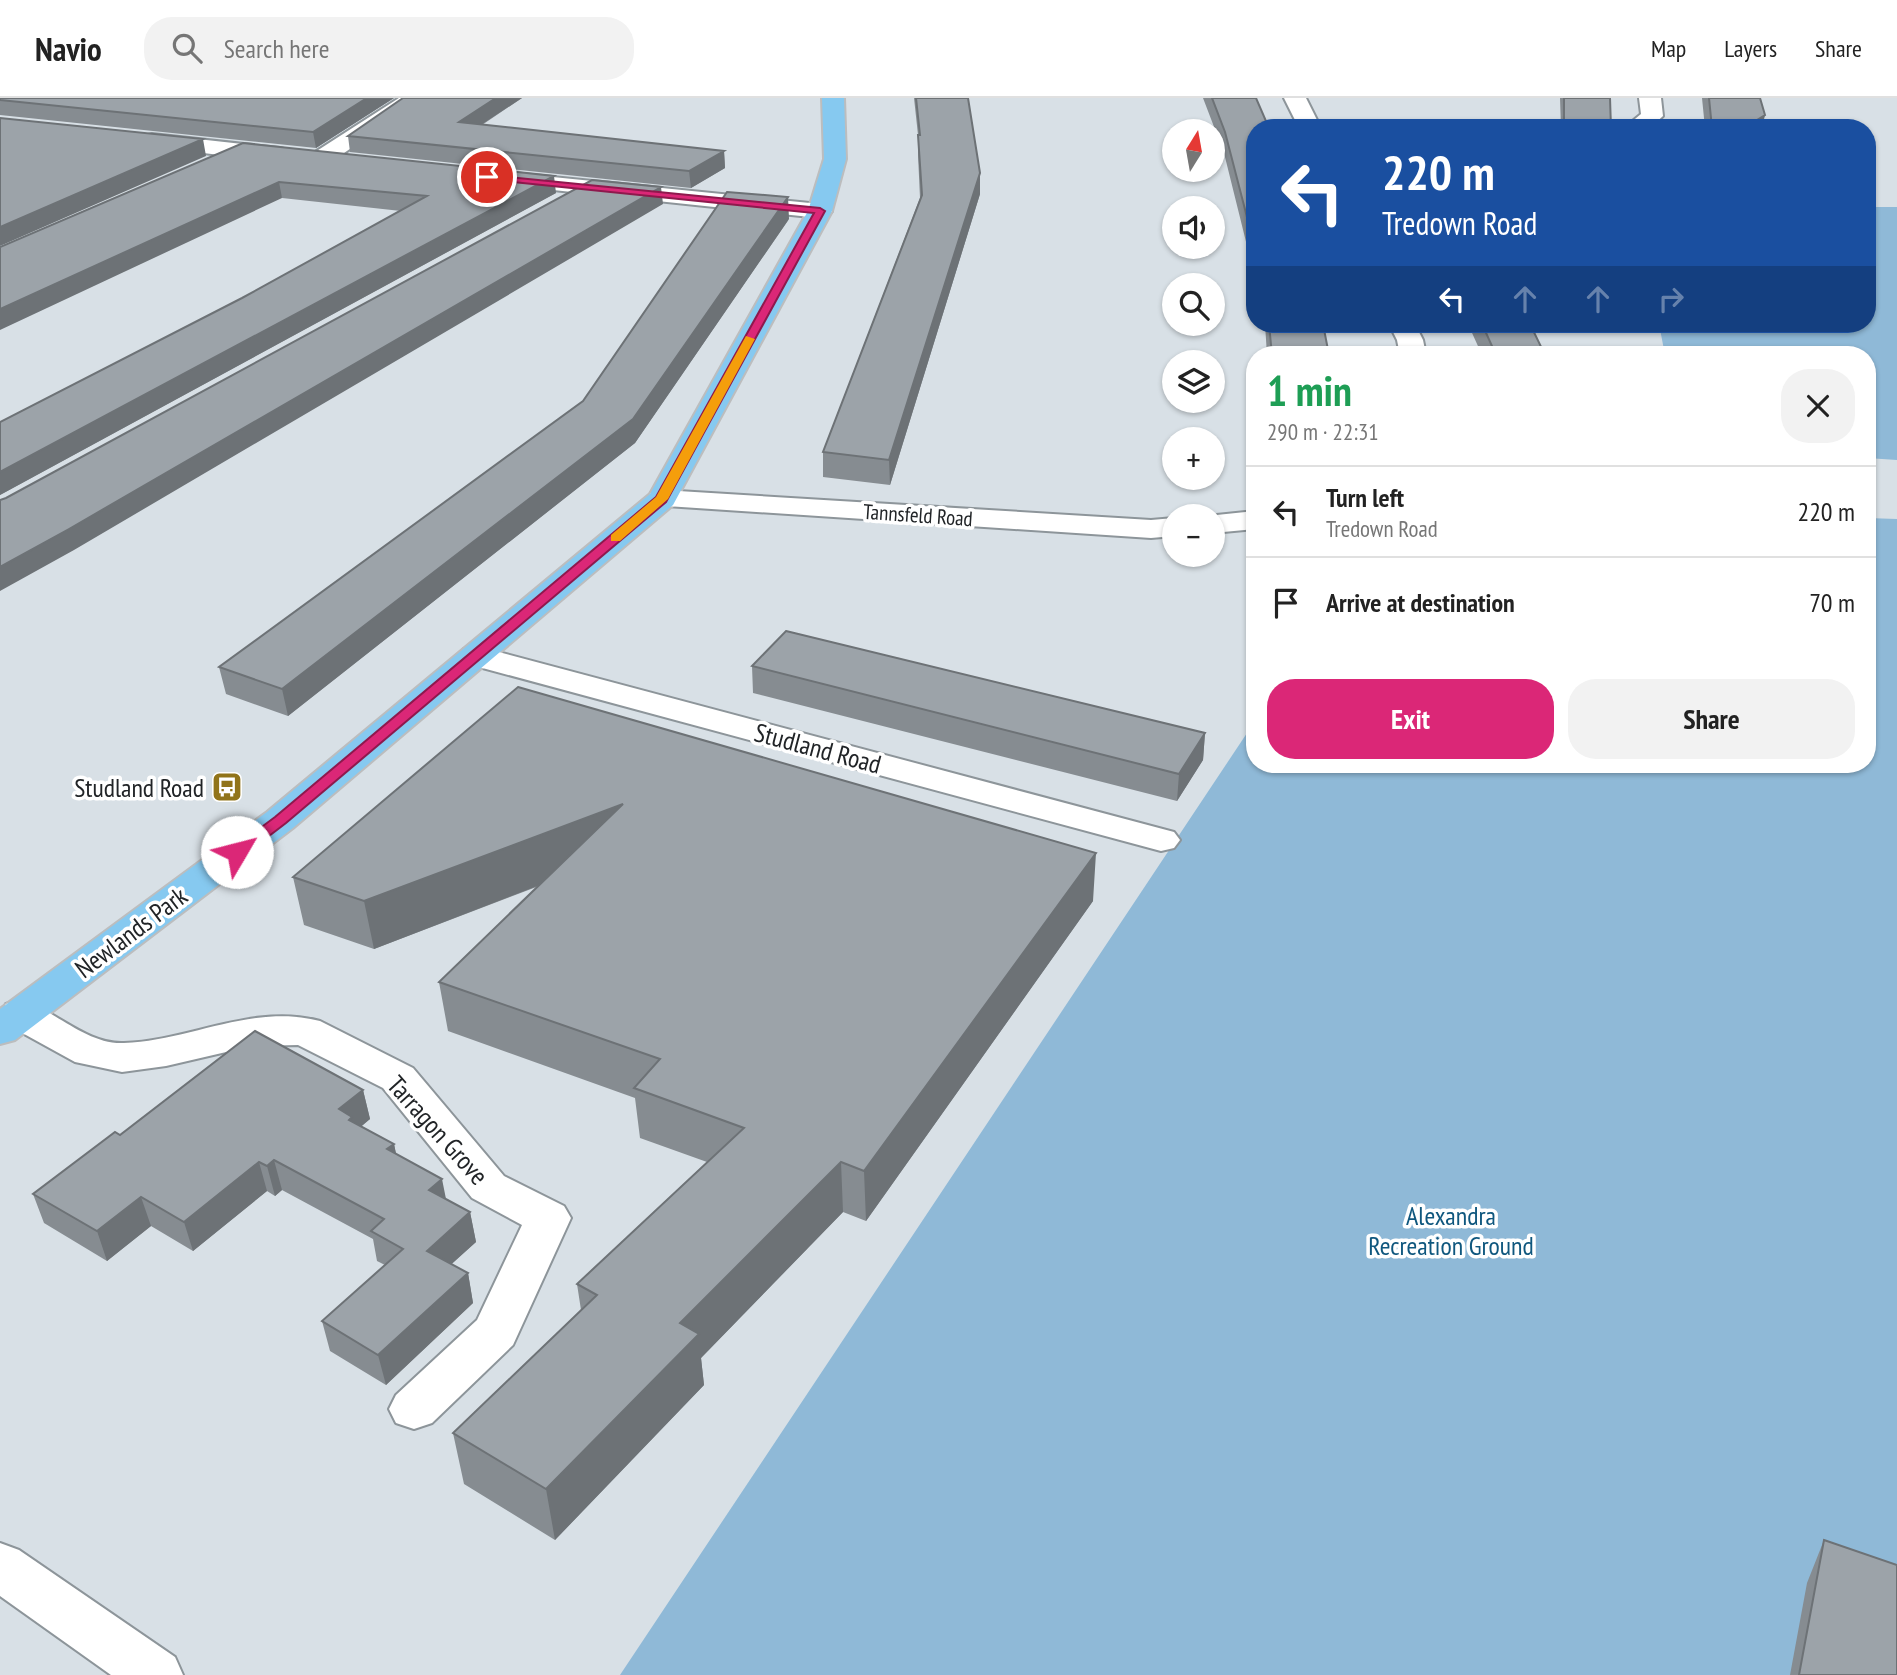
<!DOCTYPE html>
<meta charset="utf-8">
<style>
:root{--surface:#fff;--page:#f2f2f2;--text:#222;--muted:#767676;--line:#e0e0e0;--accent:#db2777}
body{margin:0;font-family:"PT Sans Narrow",sans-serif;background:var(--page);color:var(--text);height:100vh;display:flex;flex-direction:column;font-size:26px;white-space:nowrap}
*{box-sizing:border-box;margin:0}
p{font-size:23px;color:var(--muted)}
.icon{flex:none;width:38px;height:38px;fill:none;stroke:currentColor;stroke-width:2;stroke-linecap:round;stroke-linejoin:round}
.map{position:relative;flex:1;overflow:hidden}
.panel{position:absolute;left:1246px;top:248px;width:630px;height:427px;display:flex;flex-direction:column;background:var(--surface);border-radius:28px;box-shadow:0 2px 5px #0004}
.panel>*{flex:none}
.top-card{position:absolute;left:1246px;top:21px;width:630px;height:214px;border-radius:28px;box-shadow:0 2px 5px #0004;background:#1a4fa0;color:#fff;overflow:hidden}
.needle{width:46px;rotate:11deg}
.controls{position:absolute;left:1162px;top:21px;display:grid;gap:14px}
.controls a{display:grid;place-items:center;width:63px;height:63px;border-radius:50%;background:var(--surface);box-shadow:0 2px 5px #0004;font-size:35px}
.pin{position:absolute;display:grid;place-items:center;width:60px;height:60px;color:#fff;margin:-30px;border:4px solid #fff;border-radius:50%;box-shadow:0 2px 7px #0007}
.me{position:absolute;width:77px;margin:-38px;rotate:53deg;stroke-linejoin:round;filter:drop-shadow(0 0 5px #0008)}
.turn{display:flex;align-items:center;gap:24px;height:147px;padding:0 21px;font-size:32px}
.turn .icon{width:91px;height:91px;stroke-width:2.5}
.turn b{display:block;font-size:49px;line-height:60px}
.lanes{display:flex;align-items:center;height:66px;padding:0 21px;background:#0003;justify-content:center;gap:35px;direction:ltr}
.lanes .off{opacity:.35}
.round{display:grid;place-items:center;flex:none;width:74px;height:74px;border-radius:28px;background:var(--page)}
.headline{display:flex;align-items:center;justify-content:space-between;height:119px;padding:0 21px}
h1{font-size:42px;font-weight:800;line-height:52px;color:#1e9e55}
.cta{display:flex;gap:14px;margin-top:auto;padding:14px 21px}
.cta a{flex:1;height:80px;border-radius:28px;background:var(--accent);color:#fff;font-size:28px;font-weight:800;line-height:80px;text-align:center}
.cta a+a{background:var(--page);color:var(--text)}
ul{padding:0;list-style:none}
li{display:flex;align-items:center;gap:21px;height:91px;padding:0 21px;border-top:2px solid var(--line)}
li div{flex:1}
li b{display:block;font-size:26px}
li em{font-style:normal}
header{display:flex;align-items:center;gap:42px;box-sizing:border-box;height:98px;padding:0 35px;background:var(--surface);border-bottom:2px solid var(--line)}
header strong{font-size:33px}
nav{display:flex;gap:38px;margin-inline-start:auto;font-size:24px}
.search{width:490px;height:63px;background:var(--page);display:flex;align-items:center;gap:18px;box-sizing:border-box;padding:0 24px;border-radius:28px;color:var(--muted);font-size:26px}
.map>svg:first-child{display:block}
</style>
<header>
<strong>Navio</strong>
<div class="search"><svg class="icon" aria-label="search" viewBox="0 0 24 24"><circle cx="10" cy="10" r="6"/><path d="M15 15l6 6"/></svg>Search here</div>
<nav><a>Map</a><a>Layers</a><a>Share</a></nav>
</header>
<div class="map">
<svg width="1897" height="1577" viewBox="0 0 1897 1577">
<rect width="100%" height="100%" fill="#d8e0e6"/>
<path fill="#8fb9d7" d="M 1867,109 L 1897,109 L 1897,362 L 1867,360 L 1867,257 L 1665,257 L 1659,226 L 1867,226 Z
M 1867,420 L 1897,421 L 1897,1577 L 620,1577 L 1255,623 L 1255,667 L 1867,667 Z"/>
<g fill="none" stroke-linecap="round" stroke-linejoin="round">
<g stroke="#8d959a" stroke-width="4">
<path id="minor" d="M 399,0 L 424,0 L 328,66 L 312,66 L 309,61 L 312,56 Z
M 1284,0 L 1306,0 L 1321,30 L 1299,30 Z
M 1639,0 L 1661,0 L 1663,18 L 1650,30 L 1624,30 L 1641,16 Z
M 152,36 L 280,50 L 288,52 L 291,57 L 288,62 L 280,64 L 144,48 L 141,43 L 144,38 Z
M 503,74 L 820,106 L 828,108 L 832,113 L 828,118 L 820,120 L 495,86 L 492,81 L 495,76 Z
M 1389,226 L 1415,226 L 1423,242 L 1426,257 L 1400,257 L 1397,242 Z
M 662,392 L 1151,422 L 1174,420 L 1174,438 L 1151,440 L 651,407 L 647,401 L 651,395 Z
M 1255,413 L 1255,431 L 1213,435 L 1213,418 L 1207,418 Z
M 476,548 L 1174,734 L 1180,742 L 1174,750 L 1161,753 L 464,565 L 459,558 L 464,551 Z
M 21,902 C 55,912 87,947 124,945 C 189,943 254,905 320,923 L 413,970 L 504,1078 L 564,1108 L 571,1120 L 513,1247 L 432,1325 L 414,1331 L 396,1325 L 389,1311 L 396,1297 L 477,1222 L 522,1127 L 472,1100 L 383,990 L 298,947 L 252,948 L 166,968 L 122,974 L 75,964 L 6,926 L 0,916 L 6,906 Z
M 0,1445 L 19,1452 L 175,1559 L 183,1577 L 111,1577 L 0,1498 Z"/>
</g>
<g stroke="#bcbdbe" stroke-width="4">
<path id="primary" d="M 822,0 L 844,0 L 846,61 L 832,113 L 673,407 L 293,730 L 15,942 L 0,946 L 0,911 L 267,714 L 650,396 L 808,113 L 824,61 Z"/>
</g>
<use href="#minor" fill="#fff" fill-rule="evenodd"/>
<use href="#primary" fill="#86c9f0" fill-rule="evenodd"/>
</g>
<path fill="#868c91" d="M 0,0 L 394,0 L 316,50 L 0,17 Z
M 403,0 L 522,0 L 482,27 L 724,53 L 725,70 L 691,90 L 350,54 L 348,38 Z
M 914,0 L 968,0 L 980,96 L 890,387 L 823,379 L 823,354 L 920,100 L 918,57 L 918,37 Z
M 1203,0 L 1256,0 L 1255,30 L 1255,180 L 1224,55 Z
M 1560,0 L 1610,0 L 1611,30 L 1561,30 Z
M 1702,0 L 1760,0 L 1762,30 L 1705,30 Z
M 243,45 L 556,95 L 0,397 L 0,324 L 242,200 L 401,113 L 282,100 Z
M 789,121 L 635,345 L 288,618 L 226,596 L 219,569 L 583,303 Z
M 1265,226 L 1323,226 L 1329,257 L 1267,257 Z
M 1468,226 L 1530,226 L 1545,257 L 1482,257 Z
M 752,568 L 1205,635 L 1203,662 L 1177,703 L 753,595 Z
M 293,779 L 1093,803 L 866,1123 L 843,1114 L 701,1260 L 704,1287 L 555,1442 L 464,1386 L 453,1335 L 581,1212 L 577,1186 L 707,1064 L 640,1040 L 635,1000 L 448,933 L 439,884 L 539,788 L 374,851 L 304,827 Z
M 363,992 L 370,1021 L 361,1028 L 394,1046 L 396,1056 L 446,1101 L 470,1114 L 476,1144 L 451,1166 L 468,1175 L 473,1205 L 386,1287 L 330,1253 L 322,1223 L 385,1167 L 377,1163 L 373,1141 L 282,1092 L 275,1098 L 267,1093 L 193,1153 L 151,1128 L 107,1163 L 44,1125 L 33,1096 L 120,1037 Z
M 1824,1442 L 1897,1577 L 1790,1577 L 1807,1485 Z"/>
<path fill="#6d7276" d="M 367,0 L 394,0 L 316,50 L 313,34 Z
M 496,0 L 522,0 L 461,40 L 459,24 Z
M 1765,17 L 1762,30 L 1744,30 Z
M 203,41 L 206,58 L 0,148 L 0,129 Z
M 724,53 L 725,70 L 691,90 L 689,73 Z
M 980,75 L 980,96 L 890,387 L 889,362 Z
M 554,78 L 556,95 L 0,397 L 0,374 Z
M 279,84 L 282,100 L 0,232 L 0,211 Z
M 661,89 L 663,106 L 74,452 L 0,493 L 0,469 Z
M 788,99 L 789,121 L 635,345 L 288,618 L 282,591 L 633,321 Z
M 1205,635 L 1203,662 L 1177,703 L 1179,676 Z
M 623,706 L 628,753 L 374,851 L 364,803 Z
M 1096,755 L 1093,803 L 866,1123 L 864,1073 Z
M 363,992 L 370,1021 L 356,1033 L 339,1011 Z
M 394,1046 L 400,1075 L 387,1051 Z
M 274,1062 L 282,1092 L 275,1098 L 267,1068 Z
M 259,1064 L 267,1093 L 193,1153 L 184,1124 Z
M 841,1064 L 843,1114 L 701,1260 L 704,1287 L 555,1442 L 546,1391 L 680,1225 Z
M 442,1081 L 448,1111 L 429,1092 Z
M 141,1099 L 151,1128 L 107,1163 L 97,1133 Z
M 470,1114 L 476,1144 L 433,1183 L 427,1153 Z
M 468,1175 L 473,1205 L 386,1287 L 378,1257 Z"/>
<path fill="#9ca3a9" stroke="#6d7276" stroke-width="2" d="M 0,0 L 367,0 L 313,34 L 0,2 Z
M 403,0 L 496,0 L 459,24 L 724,53 L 689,73 L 348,38 Z
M 916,0 L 968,0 L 980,75 L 889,362 L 823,354 L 922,97 L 918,37 L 920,37 Z
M 1212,0 L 1256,0 L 1269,30 L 1255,30 L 1255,150 L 1225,34 Z
M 1564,0 L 1610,0 L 1611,30 L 1564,30 Z
M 1709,0 L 1760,0 L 1765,17 L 1744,30 L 1712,30 Z
M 0,20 L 203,41 L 0,129 Z
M 243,45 L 554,78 L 0,374 L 0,324 L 242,200 L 427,98 L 279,84 L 0,211 L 0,149 Z
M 592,82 L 661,89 L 69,431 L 0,469 L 0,402 L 6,400 Z
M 727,94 L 788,99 L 633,321 L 282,591 L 219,569 L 583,303 Z
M 1269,226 L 1323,226 L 1329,257 L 1272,257 Z
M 1482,226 L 1530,226 L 1545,257 L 1496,257 Z
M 786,533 L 1205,635 L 1179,676 L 752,568 Z
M 518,589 L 1096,755 L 864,1073 L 841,1064 L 680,1225 L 699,1236 L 546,1391 L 453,1335 L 597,1197 L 577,1186 L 744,1030 L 634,990 L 660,961 L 439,884 L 623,706 L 364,803 L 293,779 Z
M 255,933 L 363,992 L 339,1011 L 352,1019 L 349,1022 L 394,1046 L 387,1051 L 442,1081 L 429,1092 L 470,1114 L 427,1153 L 468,1175 L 378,1257 L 322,1223 L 403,1151 L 371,1133 L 384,1121 L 274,1062 L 267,1068 L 259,1064 L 184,1124 L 141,1099 L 97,1133 L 33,1096 L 115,1034 L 120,1037 Z
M 1824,1442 L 1897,1467 L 1897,1577 L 1799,1577 Z"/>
<path fill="#db2777" stroke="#8e194d" stroke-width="2" d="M 487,77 L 820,110 L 825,113 L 666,404 L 286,725 L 243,758 L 232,758 L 229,754 L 232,751 L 275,719 L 656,399 L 814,115 L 484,81 L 482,79 Z"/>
<path fill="#f59e0b" d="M 746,238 L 755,241 L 668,401 L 620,443 L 611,443 L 611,437 L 656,399 Z"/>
<defs>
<g id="bus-square" transform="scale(1.575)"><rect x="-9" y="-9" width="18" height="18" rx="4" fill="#91741a" stroke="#fff"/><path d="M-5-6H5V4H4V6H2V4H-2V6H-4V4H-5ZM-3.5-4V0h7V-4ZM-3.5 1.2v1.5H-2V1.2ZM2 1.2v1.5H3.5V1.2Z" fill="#fff"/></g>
</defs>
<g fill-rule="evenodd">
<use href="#bus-square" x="227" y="689"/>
</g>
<g text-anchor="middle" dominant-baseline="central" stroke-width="7" stroke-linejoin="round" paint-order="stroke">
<g font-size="21" fill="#212427" stroke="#fff">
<text transform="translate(918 417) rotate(4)">Tannsfeld Road</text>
</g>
<g font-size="26" fill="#212427" stroke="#fff">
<text transform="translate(818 650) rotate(15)">Studland Road</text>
<text transform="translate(131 834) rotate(-37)">Newlands Park</text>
<text transform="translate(438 1032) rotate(48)">Tarragon Grove</text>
</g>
<g font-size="26" fill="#212427" stroke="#fff" text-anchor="end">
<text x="204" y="689">Studland Road</text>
</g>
<g font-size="26" fill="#0f577e" stroke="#fff">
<text x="1451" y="1117">Alexandra<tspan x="1451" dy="30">Recreation Ground</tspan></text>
</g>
</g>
</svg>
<div class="controls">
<a><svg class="needle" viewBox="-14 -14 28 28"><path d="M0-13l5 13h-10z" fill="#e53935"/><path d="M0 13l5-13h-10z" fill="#767676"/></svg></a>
<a><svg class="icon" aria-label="sound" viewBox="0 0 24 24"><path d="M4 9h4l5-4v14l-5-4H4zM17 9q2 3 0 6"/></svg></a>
<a><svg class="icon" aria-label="search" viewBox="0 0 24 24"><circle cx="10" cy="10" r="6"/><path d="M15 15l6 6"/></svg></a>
<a><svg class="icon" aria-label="layers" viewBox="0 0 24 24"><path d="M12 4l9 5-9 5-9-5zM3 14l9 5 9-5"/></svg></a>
<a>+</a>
<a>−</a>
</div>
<div class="pin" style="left:487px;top:79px;background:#d93025"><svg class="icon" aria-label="arrive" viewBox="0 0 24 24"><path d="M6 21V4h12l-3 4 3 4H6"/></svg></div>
<svg class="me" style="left:237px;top:754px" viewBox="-20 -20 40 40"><circle r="19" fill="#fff"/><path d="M0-13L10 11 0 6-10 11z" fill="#db2777"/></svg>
<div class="top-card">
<div class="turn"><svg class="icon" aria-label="left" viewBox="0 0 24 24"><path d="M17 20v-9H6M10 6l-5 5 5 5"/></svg><div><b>220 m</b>Tredown Road</div></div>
<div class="lanes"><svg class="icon" aria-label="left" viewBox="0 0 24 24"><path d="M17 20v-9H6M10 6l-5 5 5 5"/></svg><svg class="icon off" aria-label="ahead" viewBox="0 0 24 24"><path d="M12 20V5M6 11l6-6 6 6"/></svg><svg class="icon off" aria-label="ahead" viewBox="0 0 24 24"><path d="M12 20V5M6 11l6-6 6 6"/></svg><svg class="icon off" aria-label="right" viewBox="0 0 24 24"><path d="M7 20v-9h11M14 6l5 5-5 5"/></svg></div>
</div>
<section class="panel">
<div class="headline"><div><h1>1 min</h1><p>290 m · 22:31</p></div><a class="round"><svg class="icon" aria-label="close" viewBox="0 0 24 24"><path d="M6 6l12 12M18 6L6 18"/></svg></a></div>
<ul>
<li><svg class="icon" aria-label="left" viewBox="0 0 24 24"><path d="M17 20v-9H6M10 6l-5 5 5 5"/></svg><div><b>Turn left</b><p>Tredown Road</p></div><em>220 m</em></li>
<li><svg class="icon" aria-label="arrive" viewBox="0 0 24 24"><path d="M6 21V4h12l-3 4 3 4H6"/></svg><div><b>Arrive at destination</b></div><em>70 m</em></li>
</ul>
<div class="cta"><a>Exit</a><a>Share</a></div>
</section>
</div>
